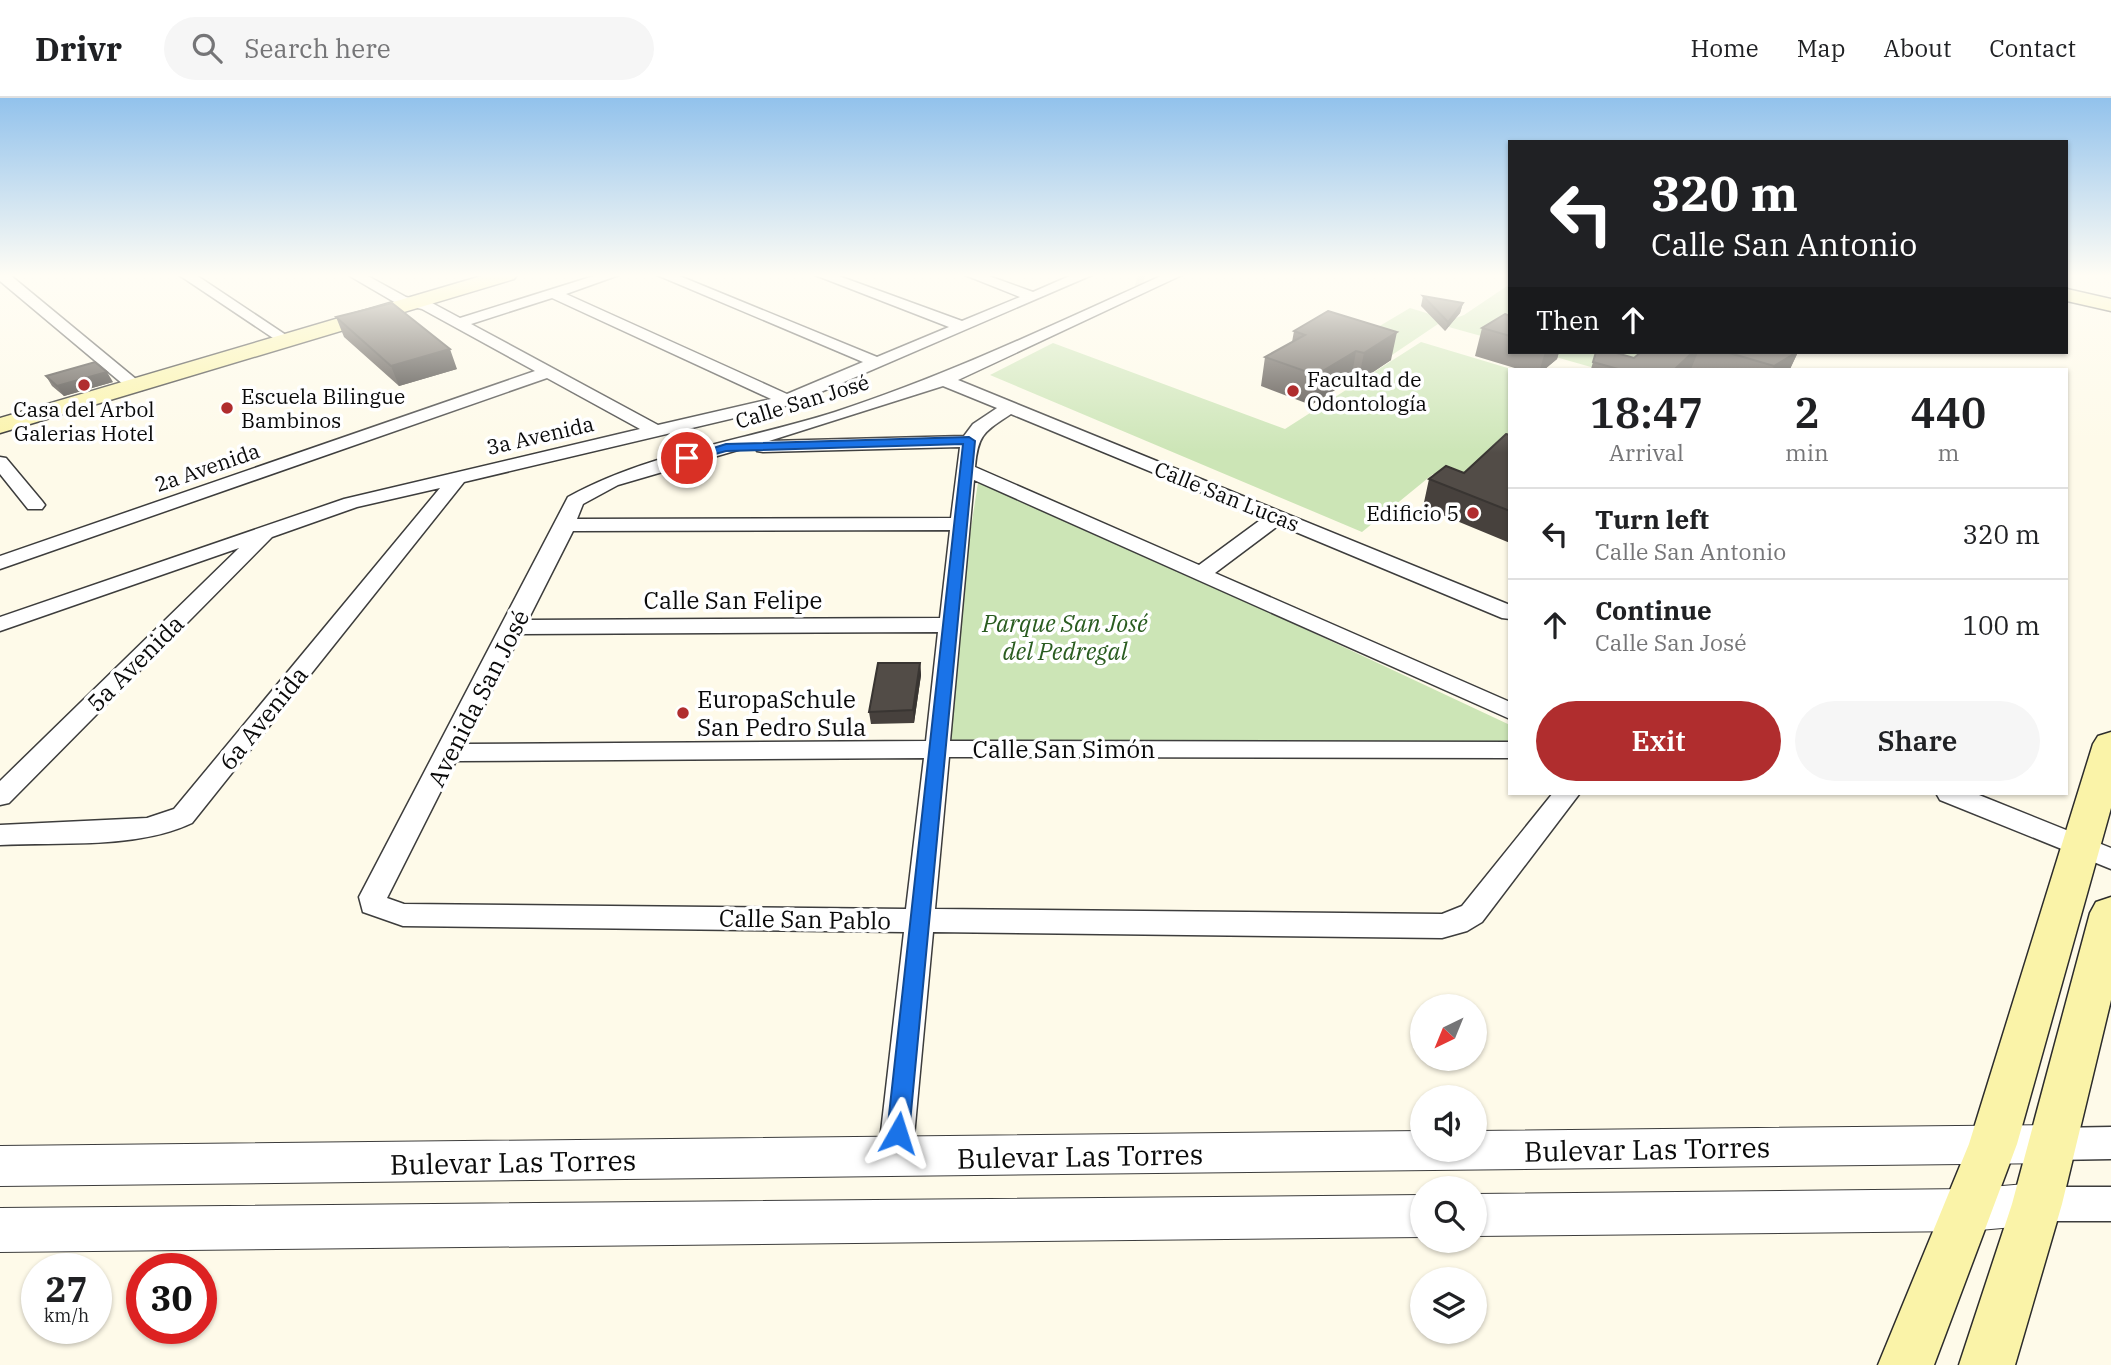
<!DOCTYPE html>
<meta charset="utf-8">
<style>
:root{--surface:#fff;--page:#f6f6f6;--text:#202124;--muted:#757577;--line:#e0e0e0;--accent:#b02d2e}
body{margin:0;font-family:"IBM Plex Serif",serif;background:var(--page);color:var(--text);height:100vh;display:flex;flex-direction:column;font-size:26px;white-space:nowrap}
*{box-sizing:border-box;margin:0}
p{font-size:23px;color:var(--muted)}
.icon{flex:none;width:38px;height:38px;fill:none;stroke:currentColor;stroke-width:2;stroke-linecap:round;stroke-linejoin:round}
.map{position:relative;flex:1;overflow:hidden}
.drawer{position:absolute;left:1508px;top:270px;width:560px;height:427px;display:flex;flex-direction:column;background:var(--surface);border-radius:0px;box-shadow:0 2px 5px #0004}
.drawer>*{flex:none}
.guide{position:absolute;left:1508px;top:42px;width:560px;height:214px;border-radius:0px;box-shadow:0 2px 5px #0004;background:#202124;color:#fff;overflow:hidden}
.needle{width:46px;rotate:223deg}
.controls{position:absolute;left:1410px;top:896px;display:grid;gap:14px}
.controls a{display:grid;place-items:center;width:77px;height:77px;border-radius:50%;background:var(--surface);box-shadow:0 2px 5px #0004;font-size:35px}
.speed{position:absolute;left:21px;top:1155px;display:flex;gap:14px;font-size:35px;font-weight:700;text-align:center}
.speed>*{display:grid;place-content:center;width:91px;height:91px;border-radius:50%;background:var(--surface);box-shadow:0 2px 5px #0004;line-height:1}
.speed small{font-size:18px;font-weight:400}
.speed .limit{border:10px solid #d22;background:#fff;color:#111}
.pin{position:absolute;display:grid;place-items:center;width:60px;height:60px;color:#fff;margin:-30px;border:4px solid #fff;border-radius:50%;box-shadow:0 2px 7px #0007}
.me{position:absolute;width:77px;margin:-38px;rotate:6deg;stroke-linejoin:round;filter:drop-shadow(0 0 5px #0008)}
.turn{display:flex;align-items:center;gap:24px;height:147px;padding:0 28px;font-size:32px}
.turn .icon{width:91px;height:91px;stroke-width:2.5}
.turn b{display:block;font-size:49px;line-height:60px}
.then{display:flex;align-items:center;height:66px;padding:0 28px;background:#0003;gap:14px;font-size:26px}
.eta{display:flex;justify-content:space-evenly;align-items:center;height:119px;text-align:center}
.eta b{font-size:42px;font-weight:600;line-height:49px}
.cta{display:flex;gap:14px;margin-top:auto;padding:14px 28px}
.cta a{flex:1;height:80px;border-radius:42px;background:var(--accent);color:#fff;font-size:28px;font-weight:600;line-height:80px;text-align:center}
.cta a+a{background:var(--page);color:var(--text)}
ul{padding:0;list-style:none}
li{display:flex;align-items:center;gap:21px;height:91px;padding:0 28px;border-top:2px solid var(--line)}
li div{flex:1}
li b{display:block;font-size:26px}
li em{font-style:normal}
header{display:flex;align-items:center;gap:42px;box-sizing:border-box;height:98px;padding:0 35px;background:var(--surface);border-bottom:2px solid var(--line)}
header strong{font-size:33px}
nav{display:flex;gap:38px;margin-inline-start:auto;font-size:24px}
.search{width:490px;height:63px;background:var(--page);display:flex;align-items:center;gap:18px;box-sizing:border-box;padding:0 24px;border-radius:38px;color:var(--muted);font-size:26px}
.map>svg:first-child{display:block}
</style>
<header>
<strong>Drivr</strong>
<div class="search"><svg class="icon" aria-label="search" viewBox="0 0 24 24"><circle cx="10" cy="10" r="6"/><path d="M15 15l6 6"/></svg>Search here</div>
<nav><a>Home</a><a>Map</a><a>About</a><a>Contact</a></nav>
</header>
<div class="map">
<svg width="2111" height="1267" viewBox="0 0 2111 1267">
<rect width="100%" height="100%" fill="#fefae9"/>
<path fill="#cce5b6" d="M 1510,186 L 1510,246 L 1438,226 L 1392,257 L 1356,242 L 1410,210 L 1446,221 L 1442,225 L 1464,217 Z
M 1421,244 L 1511,271 L 1510,401 L 1489,397 L 1433,376 L 1362,434 L 990,277 L 1053,245 L 1285,331 Z
M 1538,254 L 1662,254 L 1642,271 L 1598,271 Z
M 979,378 L 1510,627 L 1510,651 L 937,651 Z"/>
<g fill="none" stroke-linecap="round" stroke-linejoin="round">
<path stroke="#d9d6c8" stroke-width="16" stroke-dasharray="16 8" stroke-linecap="butt" d="M 1137,180 L 1144,182"/>
<g stroke="#3d3d3d" stroke-width="3">
<path id="minor" d="M 0,177 L 10,177 L 142,286 L 142,292 L 130,292 L 0,183 Z
M 179,177 L 196,177 L 295,243 L 287,248 L 282,246 Z
M 348,177 L 366,177 L 406,199 L 432,205 L 460,220 L 597,177 L 619,177 L 566,196 L 787,296 L 863,264 L 657,177 L 677,177 L 877,259 L 949,229 L 815,177 L 836,177 L 962,223 L 1020,199 L 965,177 L 986,177 L 1033,194 L 1072,177 L 1092,177 L 793,306 L 464,384 L 192,725 C 138,751 60,744 0,747 L 0,727 L 147,720 L 174,711 L 440,390 L 357,409 L 272,439 L 9,705 L 0,707 L 0,683 L 239,450 L 0,533 L 0,519 L 344,401 L 640,331 L 547,280 L 0,471 L 0,458 L 535,273 L 422,211 L 396,205 ZM 552,200 L 771,301 L 658,327 L 471,226 Z
M 1163,177 L 1182,177 L 958,282 L 1510,507 L 1510,521 L 1502,520 L 1279,427 L 1215,475 L 1510,604 L 1510,621 L 974,382 L 950,643 L 1510,644 L 1510,660 L 949,659 L 935,811 L 1442,816 L 1462,808 L 1553,695 L 1580,695 L 1482,824 L 1467,833 L 1442,840 L 933,834 L 912,1060 L 907,1072 L 895,1076 L 883,1072 L 878,1060 L 904,834 L 403,828 L 363,814 L 359,799 L 568,399 C 649,354 747,342 835,314 C 948,277 1055,226 1163,177 ZM 943,288 L 997,310 L 973,326 L 964,338 L 769,343 ZM 1011,316 L 1263,420 L 1199,467 L 975,369 C 978,336 984,334 1011,316 ZM 755,347 L 757,353 L 763,354 L 960,349 L 951,420 L 577,421 L 583,406 L 618,387 ZM 950,432 L 940,520 L 528,522 L 573,433 ZM 938,534 L 926,643 L 465,646 L 521,536 ZM 924,660 L 906,811 L 404,806 L 387,800 L 456,663 Z
M 0,359 L 6,360 L 42,403 L 45,407 L 42,411 L 28,411 L 0,376 Z
M 1936,695 L 1974,695 L 2111,750 L 2111,771 L 1940,702 Z
M 2111,1029 L 2111,1061 L 2053,1062 L 2041,1057 L 2036,1046 L 2041,1035 L 2053,1030 Z
M 2037,1089 L 2111,1089 L 2111,1123 L 2037,1123 L 2024,1118 L 2019,1106 L 2024,1094 Z"/>
</g>
<g stroke="#3d3d3d" stroke-width="2">
<path id="tertiary" d="M 2053,1027 L 2068,1032 L 2074,1046 L 2068,1060 L 2053,1065 L 0,1088 L 0,1048 L 1423,1033 L 1423,1052 L 1475,1052 L 1475,1033 Z
M 2037,1085 L 2052,1091 L 2059,1106 L 2052,1121 L 2037,1127 L 1968,1133 L 1475,1138 L 1475,1096 L 1968,1091 Z
M 1423,1097 L 1423,1139 L 0,1154 L 0,1110 Z"/>
</g>
<g stroke="#2c2c2c" stroke-width="3">
<path id="secondary" d="M 485,177 L 517,177 L 514,181 L 0,335 L 0,320 Z
M 2067,191 L 2111,201 L 2111,213 L 2067,203 Z
M 2111,634 L 2111,710 L 2017,1046 L 1934,1267 L 1878,1267 L 1969,1046 L 2093,646 L 2098,638 Z
M 2111,799 L 2111,902 L 2062,1106 L 2015,1267 L 1959,1267 L 2012,1106 L 2090,815 L 2096,804 Z"/>
</g>
<use href="#minor" fill="#fff" fill-rule="evenodd"/>
<use href="#tertiary" fill="#fff" fill-rule="evenodd"/>
<use href="#secondary" fill="#faf3a8" fill-rule="evenodd"/>
</g>
<path fill="#47413d" d="M 1423,198 L 1463,205 L 1460,215 L 1445,233 L 1421,208 Z
M 1510,218 L 1510,254 L 1559,254 L 1557,261 L 1545,271 L 1518,271 L 1475,258 L 1482,230 Z
M 336,219 L 457,271 L 399,288 L 344,239 Z
M 1294,233 L 1391,262 L 1358,284 L 1351,282 L 1311,307 L 1261,288 L 1265,259 L 1292,244 Z
M 1596,254 L 1634,260 L 1641,254 L 1798,254 L 1790,271 L 1591,271 Z
M 46,278 L 113,284 L 64,298 L 52,288 Z
M 1510,337 L 1510,445 L 1423,409 L 1429,381 L 1464,375 Z
M 920,565 L 921,577 L 914,625 L 871,626 L 869,614 Z"/>
<path fill="#393532" d="M 1463,205 L 1460,215 L 1445,233 L 1448,224 Z
M 1397,234 L 1391,262 L 1358,284 L 1364,255 Z
M 450,251 L 457,271 L 399,288 L 391,268 Z
M 1356,253 L 1351,282 L 1311,307 L 1316,277 Z
M 1545,254 L 1559,254 L 1557,261 L 1545,271 L 1540,271 Z
M 1693,254 L 1698,254 L 1691,271 L 1675,271 Z
M 1798,254 L 1790,271 L 1773,271 L 1774,268 Z
M 107,274 L 113,284 L 64,298 L 57,288 Z
M 920,565 L 921,577 L 914,625 L 913,612 Z"/>
<path fill="#524c47" stroke="#393532" stroke-width="2" d="M 1423,198 L 1463,205 L 1448,224 Z
M 392,205 L 450,251 L 391,268 L 336,219 Z
M 1328,213 L 1397,234 L 1364,255 L 1356,253 L 1316,277 L 1265,259 L 1305,237 L 1294,233 Z
M 1505,216 L 1510,218 L 1510,238 L 1482,230 Z
M 1596,254 L 1613,254 L 1634,260 L 1641,254 L 1693,254 L 1675,271 L 1618,271 L 1593,264 Z
M 1726,254 L 1797,254 L 1774,268 Z
M 95,264 L 107,274 L 57,288 L 46,278 Z
M 1506,336 L 1510,337 L 1510,413 L 1429,381 L 1446,368 L 1464,375 Z
M 878,565 L 920,565 L 913,612 L 869,614 Z"/>
<linearGradient id="sky" x2="0" y2="1"><stop stop-color="#92c2ec"/><stop offset="0.5" stop-color="#fffdf5"/><stop offset="1" stop-color="#fffdf5" stop-opacity="0"/></linearGradient>
<rect width="2111" height="355" fill="url(#sky)"/>
<path fill="#1a73e8" stroke="#114b97" stroke-width="2" d="M 969,339 L 975,343 L 909,1035 L 906,1043 L 898,1046 L 890,1043 L 887,1035 L 963,346 L 726,353 L 687,364 L 682,360 L 726,346 Z"/>
<g fill="#b02d2e" stroke="#fff" stroke-width="2.5">
<circle cx="84" cy="287" r="7"/>
<circle cx="1293" cy="293" r="7"/>
<circle cx="227" cy="310" r="7"/>
<circle cx="1473" cy="415" r="7"/>
<circle cx="683" cy="615" r="7"/>
</g>
<g text-anchor="middle" dominant-baseline="central" stroke-width="7" stroke-linejoin="round" paint-order="stroke">
<g font-size="21" fill="#0a0a0a" stroke="#fff" text-anchor="start">
<text x="1307" y="281">Facultad de<tspan x="1307" dy="24">Odontología</tspan></text>
<text x="241" y="298">Escuela Bilingue<tspan x="241" dy="24">Bambinos</tspan></text>
<text x="84" y="311" text-anchor="middle">Casa del Arbol<tspan x="84" dy="24">Galerias Hotel</tspan></text>
<text x="1459" y="415" text-anchor="end">Edificio 5</text>
</g>
<g font-size="21" fill="#0a0a0a" stroke="#fff">
<text transform="translate(802 303) rotate(-17)">Calle San José</text>
<text transform="translate(540 337) rotate(-13)">3a Avenida</text>
<text transform="translate(207 369) rotate(-19)">2a Avenida</text>
<text transform="translate(1227 398) rotate(22)">Calle San Lucas</text>
</g>
<g font-size="24" fill="#0a0a0a" stroke="#fff">
<text x="733" y="502">Calle San Felipe</text>
<text transform="translate(135 565) rotate(-45)">5a Avenida</text>
<text transform="translate(478 600) rotate(-63)">Avenida San José</text>
<text transform="translate(263 620) rotate(-51)">6a Avenida</text>
<text x="1064" y="651">Calle San Simón</text>
<text transform="translate(805 821) rotate(1)">Calle San Pablo</text>
</g>
<g font-size="24" font-style="italic" fill="#2a5c20" stroke="#fff">
<text x="1065" y="525">Parque San José<tspan x="1065" dy="28">del Pedregal</tspan></text>
</g>
<g font-size="24" fill="#0a0a0a" stroke="#fff" text-anchor="start">
<text x="697" y="601">EuropaSchule<tspan x="697" dy="28">San Pedro Sula</tspan></text>
</g>
<g font-size="28" fill="#0a0a0a" stroke="#fff">
<text transform="translate(1647 1051) rotate(-1)">Bulevar Las Torres</text>
<text transform="translate(1080 1058) rotate(-1)">Bulevar Las Torres</text>
<text transform="translate(513 1064) rotate(-1)">Bulevar Las Torres</text>
</g>
</g>
</svg>
<div class="controls">
<a><svg class="needle" viewBox="-14 -14 28 28"><path d="M0-13l5 13h-10z" fill="#e53935"/><path d="M0 13l5-13h-10z" fill="#757577"/></svg></a>
<a><svg class="icon" aria-label="sound" viewBox="0 0 24 24"><path d="M4 9h4l5-4v14l-5-4H4zM17 9q2 3 0 6"/></svg></a>
<a><svg class="icon" aria-label="search" viewBox="0 0 24 24"><circle cx="10" cy="10" r="6"/><path d="M15 15l6 6"/></svg></a>
<a><svg class="icon" aria-label="layers" viewBox="0 0 24 24"><path d="M12 4l9 5-9 5-9-5zM3 14l9 5 9-5"/></svg></a>
</div>
<div class="speed"><div>27<small>km/h</small></div><div class="limit">30</div></div>
<div class="pin" style="left:687px;top:360px;background:#d93025"><svg class="icon" aria-label="arrive" viewBox="0 0 24 24"><path d="M6 21V4h12l-3 4 3 4H6"/></svg></div>
<svg class="me" style="left:898px;top:1035px" viewBox="-20 -20 40 40"><path d="M0-17L14 15 0 8-14 15z" fill="#1a73e8" stroke="#fff" stroke-width="4"/></svg>
<div class="guide">
<div class="turn"><svg class="icon" aria-label="left" viewBox="0 0 24 24"><path d="M17 20v-9H6M10 6l-5 5 5 5"/></svg><div><b>320 m</b>Calle San Antonio</div></div>
<div class="then">Then<svg class="icon" aria-label="ahead" viewBox="0 0 24 24"><path d="M12 20V5M6 11l6-6 6 6"/></svg></div>
</div>
<section class="drawer">
<div class="eta">
<div><b>18:47</b><p>Arrival</p></div>
<div><b>2</b><p>min</p></div>
<div><b>440</b><p>m</p></div>
</div>
<ul>
<li><svg class="icon" aria-label="left" viewBox="0 0 24 24"><path d="M17 20v-9H6M10 6l-5 5 5 5"/></svg><div><b>Turn left</b><p>Calle San Antonio</p></div><em>320 m</em></li>
<li><svg class="icon" aria-label="ahead" viewBox="0 0 24 24"><path d="M12 20V5M6 11l6-6 6 6"/></svg><div><b>Continue</b><p>Calle San José</p></div><em>100 m</em></li>
</ul>
<div class="cta"><a>Exit</a><a>Share</a></div>
</section>
</div>
